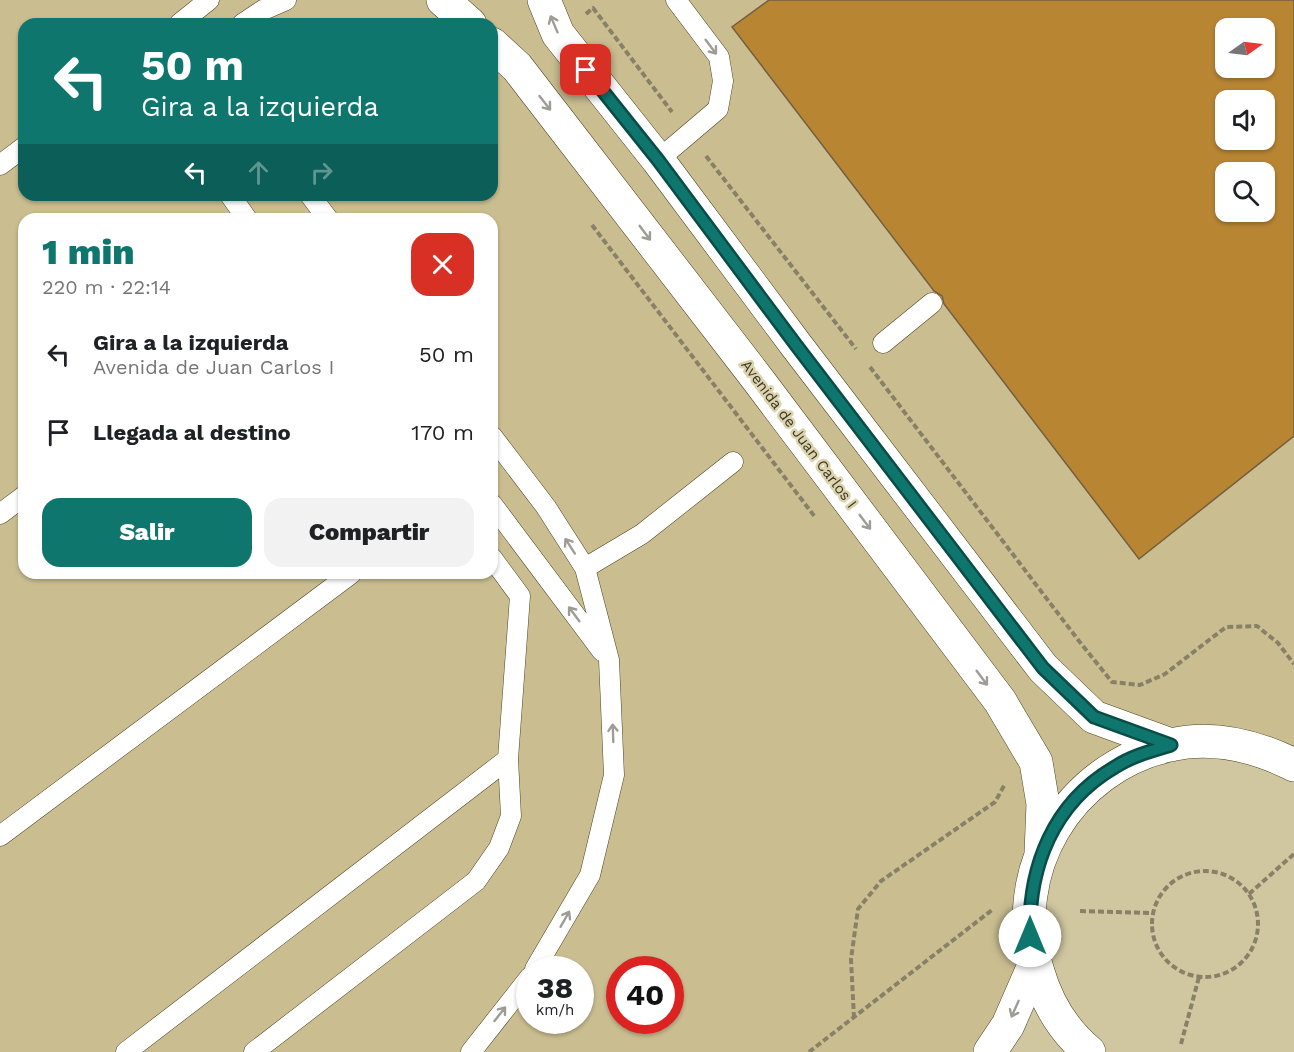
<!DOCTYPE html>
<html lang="es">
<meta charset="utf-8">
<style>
:root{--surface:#fff;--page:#f2f2f2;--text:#202124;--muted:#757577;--accent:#0f766e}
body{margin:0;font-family:"Work Sans",sans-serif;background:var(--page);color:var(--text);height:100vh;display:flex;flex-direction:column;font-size:22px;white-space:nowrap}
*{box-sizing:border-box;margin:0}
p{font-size:20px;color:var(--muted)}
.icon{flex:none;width:33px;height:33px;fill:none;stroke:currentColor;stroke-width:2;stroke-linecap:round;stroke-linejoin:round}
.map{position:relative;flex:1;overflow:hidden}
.drawer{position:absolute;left:18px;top:213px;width:480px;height:366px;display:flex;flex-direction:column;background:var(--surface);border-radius:18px;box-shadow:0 2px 4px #0004}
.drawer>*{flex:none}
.banner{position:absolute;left:18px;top:18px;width:480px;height:183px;border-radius:18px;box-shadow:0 2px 4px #0004;background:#0f766e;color:#fff;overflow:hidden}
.needle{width:39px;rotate:76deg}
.fabs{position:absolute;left:1215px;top:18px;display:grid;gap:12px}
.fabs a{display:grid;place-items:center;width:60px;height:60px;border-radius:12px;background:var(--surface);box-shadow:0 2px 4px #0004;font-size:30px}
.speed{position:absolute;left:516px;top:956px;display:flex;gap:12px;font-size:30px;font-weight:700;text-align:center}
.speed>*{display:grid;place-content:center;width:78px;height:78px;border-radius:50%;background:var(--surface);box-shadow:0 2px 4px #0004;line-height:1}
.speed small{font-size:15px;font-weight:400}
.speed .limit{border:9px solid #d22;background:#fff;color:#111}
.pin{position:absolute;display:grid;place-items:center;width:51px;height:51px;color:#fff;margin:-26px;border-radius:12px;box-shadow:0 3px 9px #0006}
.me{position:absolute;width:66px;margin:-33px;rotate:0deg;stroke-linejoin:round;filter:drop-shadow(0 0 4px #0008)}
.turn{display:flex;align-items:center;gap:21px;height:126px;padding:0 24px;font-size:27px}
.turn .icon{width:78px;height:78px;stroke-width:2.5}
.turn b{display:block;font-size:42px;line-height:51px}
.lanes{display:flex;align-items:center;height:57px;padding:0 24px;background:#0003;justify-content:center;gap:30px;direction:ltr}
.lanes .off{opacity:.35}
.round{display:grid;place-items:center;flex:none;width:63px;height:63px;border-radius:18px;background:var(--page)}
.overview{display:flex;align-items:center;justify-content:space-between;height:102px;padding:0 24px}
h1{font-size:36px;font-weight:800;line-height:45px;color:var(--accent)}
.cta{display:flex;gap:12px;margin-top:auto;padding:12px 24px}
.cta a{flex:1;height:69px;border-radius:18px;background:var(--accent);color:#fff;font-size:24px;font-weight:800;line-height:69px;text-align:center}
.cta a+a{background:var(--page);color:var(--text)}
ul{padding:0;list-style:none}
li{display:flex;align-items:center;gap:18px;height:78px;padding:0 24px}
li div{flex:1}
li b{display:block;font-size:22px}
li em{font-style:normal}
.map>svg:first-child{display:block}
</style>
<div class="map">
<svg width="1294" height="1052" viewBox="0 0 1294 1052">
<rect width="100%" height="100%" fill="#d0c7a1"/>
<path fill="#cabe91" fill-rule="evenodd" d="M 0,0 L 1294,0 L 1294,750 L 1196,741 L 1074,800 L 990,1052 L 0,1052 ZM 24,24 L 492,24 L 492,195 L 24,195 ZM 1226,28 L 1264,28 L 1264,68 L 1226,68 ZM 1226,100 L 1264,100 L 1264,140 L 1226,140 ZM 1226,172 L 1264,172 L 1264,212 L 1226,212 ZM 24,219 L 492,219 L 492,573 L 24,573 ZM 530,969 L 580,969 L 580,1020 L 530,1020 ZM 620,969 L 670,969 L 670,1020 L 620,1020 Z"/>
<path fill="#b88533" stroke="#735e41" stroke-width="1.5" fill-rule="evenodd" d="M 769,0 L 1294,0 L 1294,436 L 1139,559 L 944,304 L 942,296 L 934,291 L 732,27 ZM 1226,28 L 1264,28 L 1264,68 L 1226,68 ZM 1226,100 L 1264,100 L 1264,140 L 1226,140 ZM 1226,172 L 1264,172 L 1264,212 L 1226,212 Z"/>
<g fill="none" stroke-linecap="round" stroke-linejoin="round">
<g stroke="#4d4423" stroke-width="21">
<path id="lane" d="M 179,24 L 209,0
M 242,24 L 263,10 L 286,0
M 658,160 L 718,109 L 723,81 L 719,57 L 676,0
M 0,165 L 24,147
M 230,195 L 247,219
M 310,195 L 328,219
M 883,343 L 932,303
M 492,436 L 546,507 L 585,568 L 609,660 L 614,775 L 590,875 L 535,969
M 492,504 L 602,651
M 0,514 L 24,496
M 585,568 L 642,534 L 733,462
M 0,836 L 352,573
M 126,1052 L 508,759 L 520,596 L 492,558
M 254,1052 L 476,881 L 499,848 L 511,816 L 508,759
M 471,1052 L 530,977"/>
</g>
<g stroke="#4d4423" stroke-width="34">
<path id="secondary" d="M 443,0 L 470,24
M 544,0 L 558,34 L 658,160 L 796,345 L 1043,668 L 1094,717 L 1171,745
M 492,44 L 517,67 L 756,377 L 1000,701 L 1036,762 L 1043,804 L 1041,853
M 990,1052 L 1008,1025 L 1035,963
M 1089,1052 C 1064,1031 1047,1003 1038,972 C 1005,872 1069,767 1170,745 C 1213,735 1256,746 1294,765"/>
</g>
<path stroke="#888167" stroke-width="4" stroke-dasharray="6 3" stroke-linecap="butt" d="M 586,14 L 593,8 L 672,112
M 706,156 L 856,349
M 592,225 L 815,517
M 870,367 L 1079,641 L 1112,682 L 1140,685 L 1165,674 L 1226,627 L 1257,626 L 1278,643 L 1294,664
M1152 924a53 53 0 1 1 106 0a53 53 0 1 1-106 0Z
M 1249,894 L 1294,854
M 1080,911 L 1153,913
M 854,1018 L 851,959 L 858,909 L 881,881 L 995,802 L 1005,784
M 1181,1044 L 1199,977
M 809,1052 L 992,910"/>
<use href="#lane" stroke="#fff" stroke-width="20"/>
<use href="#secondary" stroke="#fff" stroke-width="33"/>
</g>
<defs><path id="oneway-shaft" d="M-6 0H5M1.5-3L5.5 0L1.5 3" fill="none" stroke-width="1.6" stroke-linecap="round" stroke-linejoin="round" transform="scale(1.5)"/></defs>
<g stroke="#9e9c94">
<use href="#oneway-shaft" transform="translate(554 24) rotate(-113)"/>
<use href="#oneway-shaft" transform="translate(711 47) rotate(53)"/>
<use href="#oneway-shaft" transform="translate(545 103) rotate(52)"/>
<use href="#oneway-shaft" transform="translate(645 233) rotate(53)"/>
<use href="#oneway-shaft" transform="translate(865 522) rotate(53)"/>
<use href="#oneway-shaft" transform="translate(570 546) rotate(-123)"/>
<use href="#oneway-shaft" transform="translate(574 614) rotate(-127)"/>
<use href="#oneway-shaft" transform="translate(982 678) rotate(53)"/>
<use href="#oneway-shaft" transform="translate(613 733) rotate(-92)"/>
<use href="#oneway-shaft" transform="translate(565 919) rotate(-60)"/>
<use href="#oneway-shaft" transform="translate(1015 1009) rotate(114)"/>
<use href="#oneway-shaft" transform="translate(500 1014) rotate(-52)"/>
</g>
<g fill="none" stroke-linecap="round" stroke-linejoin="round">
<g stroke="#0a4d48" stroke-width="15">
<path id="route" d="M 586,70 L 658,160 L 796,345 L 1043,668 L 1094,717 L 1171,745 C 1151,751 1132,756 1115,767 C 1053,803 1028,867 1030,936"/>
</g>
<use href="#route" stroke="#0f766e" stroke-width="10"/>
</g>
<g text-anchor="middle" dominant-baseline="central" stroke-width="5" stroke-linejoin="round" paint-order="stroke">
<g font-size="15" fill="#3c3829" stroke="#ddd4ae">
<text transform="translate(799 434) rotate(53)">Avenida de Juan Carlos I</text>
</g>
</g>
</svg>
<div class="fabs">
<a><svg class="needle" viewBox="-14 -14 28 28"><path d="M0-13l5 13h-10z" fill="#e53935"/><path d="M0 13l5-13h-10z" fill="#757577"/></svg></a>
<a><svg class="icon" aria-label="sound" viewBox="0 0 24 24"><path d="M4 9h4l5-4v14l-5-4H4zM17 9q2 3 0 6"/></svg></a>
<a><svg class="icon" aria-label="search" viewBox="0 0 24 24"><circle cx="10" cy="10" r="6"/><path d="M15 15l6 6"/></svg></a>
</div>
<div class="speed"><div>38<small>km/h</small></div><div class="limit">40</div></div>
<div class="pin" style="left:586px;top:70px;background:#d93025"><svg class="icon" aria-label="arrive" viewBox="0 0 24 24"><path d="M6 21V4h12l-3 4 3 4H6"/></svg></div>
<svg class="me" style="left:1030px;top:936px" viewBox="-20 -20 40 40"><circle r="19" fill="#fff"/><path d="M0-13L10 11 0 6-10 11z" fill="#0f766e"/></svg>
<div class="banner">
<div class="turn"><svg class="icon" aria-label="left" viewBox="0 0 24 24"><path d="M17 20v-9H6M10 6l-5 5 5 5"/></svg><div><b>50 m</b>Gira a la izquierda</div></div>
<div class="lanes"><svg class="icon" aria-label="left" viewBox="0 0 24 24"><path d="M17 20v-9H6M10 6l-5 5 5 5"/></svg><svg class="icon off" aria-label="ahead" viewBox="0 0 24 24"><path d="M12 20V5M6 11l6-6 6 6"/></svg><svg class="icon off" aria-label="right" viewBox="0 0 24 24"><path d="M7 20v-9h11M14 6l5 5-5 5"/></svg></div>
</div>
<section class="drawer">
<div class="overview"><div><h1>1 min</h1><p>220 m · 22:14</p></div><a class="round" style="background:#d93025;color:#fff"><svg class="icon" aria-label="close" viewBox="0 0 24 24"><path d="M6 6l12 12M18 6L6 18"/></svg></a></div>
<ul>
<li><svg class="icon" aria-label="left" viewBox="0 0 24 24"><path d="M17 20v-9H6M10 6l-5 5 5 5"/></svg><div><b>Gira a la izquierda</b><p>Avenida de Juan Carlos I</p></div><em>50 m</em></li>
<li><svg class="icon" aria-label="arrive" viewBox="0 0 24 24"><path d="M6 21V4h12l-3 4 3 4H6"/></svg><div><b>Llegada al destino</b></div><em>170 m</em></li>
</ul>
<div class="cta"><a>Salir</a><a>Compartir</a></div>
</section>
</div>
